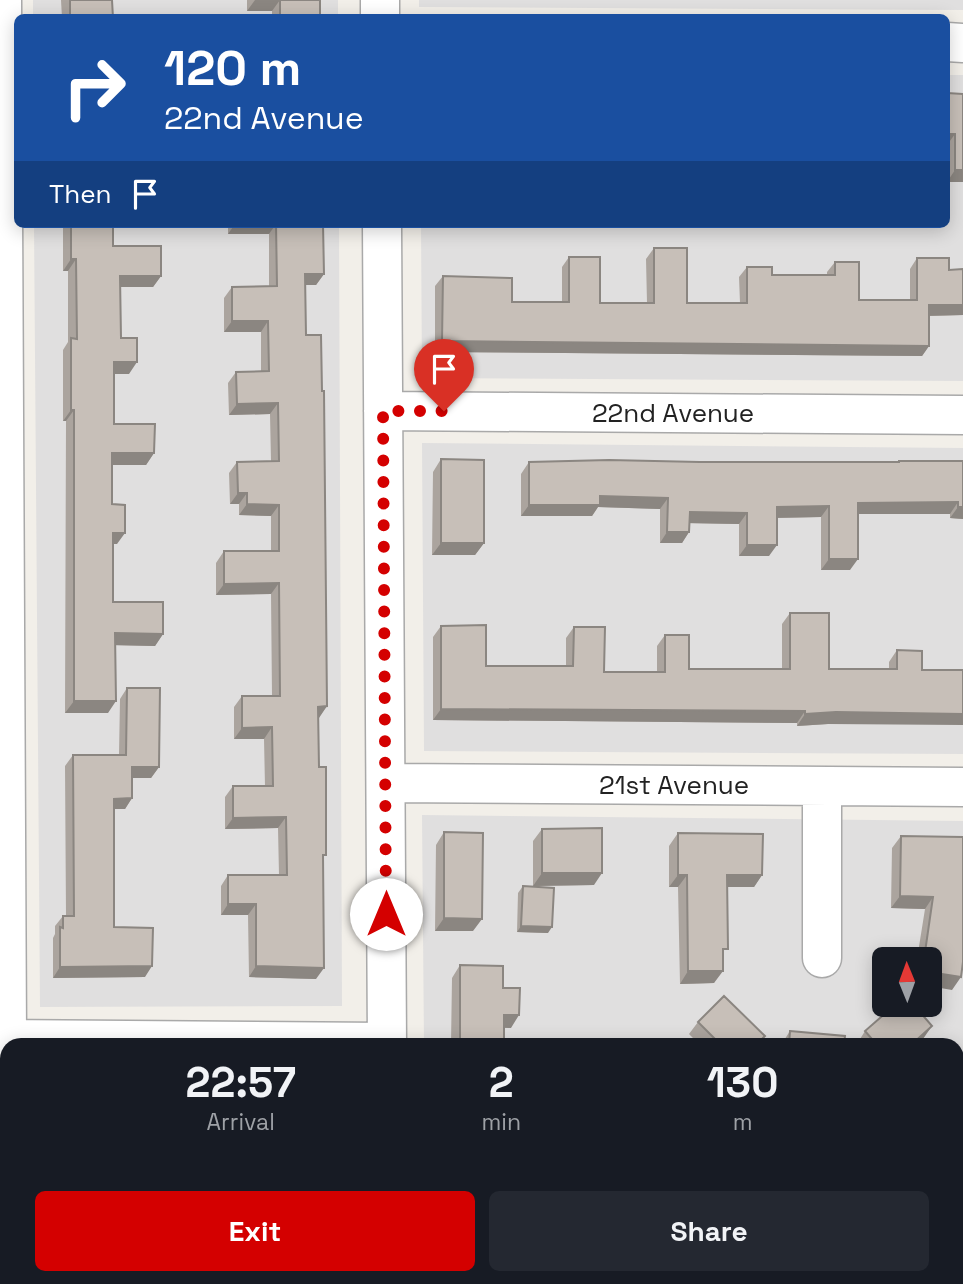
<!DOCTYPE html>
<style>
:root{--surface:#171b24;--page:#242831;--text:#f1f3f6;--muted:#9ea1a6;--accent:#d40000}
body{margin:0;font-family:"Space Grotesk",sans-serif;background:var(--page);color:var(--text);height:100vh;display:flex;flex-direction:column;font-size:26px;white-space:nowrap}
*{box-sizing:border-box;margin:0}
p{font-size:23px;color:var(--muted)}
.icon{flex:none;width:38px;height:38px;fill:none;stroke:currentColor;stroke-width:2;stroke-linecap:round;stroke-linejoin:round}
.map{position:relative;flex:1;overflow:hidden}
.panel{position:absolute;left:0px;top:1038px;width:964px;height:247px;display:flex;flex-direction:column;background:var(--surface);border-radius:21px 21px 0 0;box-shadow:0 4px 18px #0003}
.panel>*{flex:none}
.guide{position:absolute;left:14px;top:14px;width:936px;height:214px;border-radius:10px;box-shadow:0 4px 18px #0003;background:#1a4fa0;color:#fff;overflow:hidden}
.needle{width:46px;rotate:359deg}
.buttons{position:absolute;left:872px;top:947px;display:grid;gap:14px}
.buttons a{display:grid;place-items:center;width:70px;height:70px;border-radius:10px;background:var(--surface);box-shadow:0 4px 18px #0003;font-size:35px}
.pin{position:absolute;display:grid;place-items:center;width:60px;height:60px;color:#fff;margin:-72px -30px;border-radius:50% 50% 50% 0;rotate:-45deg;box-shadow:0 0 7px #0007}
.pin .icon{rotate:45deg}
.me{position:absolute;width:77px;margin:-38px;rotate:0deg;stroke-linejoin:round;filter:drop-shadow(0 0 5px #0008)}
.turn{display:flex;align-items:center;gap:24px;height:147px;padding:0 35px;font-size:32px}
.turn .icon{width:91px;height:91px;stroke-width:2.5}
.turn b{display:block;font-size:49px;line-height:60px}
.then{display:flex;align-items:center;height:66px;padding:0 35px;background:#0003;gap:14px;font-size:26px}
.eta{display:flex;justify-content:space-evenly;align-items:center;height:119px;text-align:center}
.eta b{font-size:42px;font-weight:700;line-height:49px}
.action{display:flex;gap:14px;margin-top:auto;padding:14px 35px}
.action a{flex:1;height:80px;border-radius:10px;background:var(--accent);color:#fff;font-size:28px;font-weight:700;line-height:80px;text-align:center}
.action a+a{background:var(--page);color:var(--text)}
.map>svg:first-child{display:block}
</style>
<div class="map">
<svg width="963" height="1284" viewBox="0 0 963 1284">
<rect width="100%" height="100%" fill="#f2efe9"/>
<path fill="#e0dfdf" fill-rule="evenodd" d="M 33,0 L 338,0 L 338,17 L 33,17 Z
M 419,0 L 963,0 L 963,10 L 419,7 Z
M 947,75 L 963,75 L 963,381 L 422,378 L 421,224 L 947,224 Z
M 34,224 L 339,224 L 342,1006 L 40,1007 Z
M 422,443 L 963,448 L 963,754 L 424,751 Z
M 422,815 L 963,821 L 963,1284 L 447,1284 L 446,1278 L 957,1278 L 957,1045 L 424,1045 ZM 884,959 L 929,959 L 929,1004 L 884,1004 Z
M 0,1072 L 7,1072 L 7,1278 L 365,1278 L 366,1284 L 0,1284 Z"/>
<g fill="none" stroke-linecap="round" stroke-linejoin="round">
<g stroke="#a9a9a9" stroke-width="41">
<path id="minor" d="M 2,0 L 7,1039
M 380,0 L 380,18
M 947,42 L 963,43
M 382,224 L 387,1045
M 383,411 L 963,415
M 386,783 L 963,787
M 822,786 L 822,958
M 0,1039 L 386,1042
M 406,1278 L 407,1284"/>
</g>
<use href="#minor" stroke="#fff" stroke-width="38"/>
</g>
<path fill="#aba49e" d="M 61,0 L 112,0 L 113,18 L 62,18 Z
M 247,0 L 320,0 L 320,18 L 272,18 L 272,11 L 247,11 Z
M 947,93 L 963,94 L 963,182 L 947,182 Z
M 63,224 L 113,224 L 113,246 L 161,276 L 153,287 L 120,287 L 121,338 L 129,374 L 114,374 L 114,424 L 154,453 L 146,465 L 112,465 L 112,504 L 117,544 L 113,544 L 113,602 L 163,634 L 155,646 L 115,645 L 108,713 L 65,713 L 66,421 L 63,421 L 63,350 L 68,342 L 68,271 L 63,271 Z
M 228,224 L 323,224 L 324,274 L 316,285 L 305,285 L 306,335 L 327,706 L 318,718 L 319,767 L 323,859 L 316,979 L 249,977 L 248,915 L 221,915 L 221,886 L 228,875 L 279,875 L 278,828 L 225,829 L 225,797 L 233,786 L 265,786 L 264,739 L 234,739 L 234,707 L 242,696 L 272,696 L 271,594 L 216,595 L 216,563 L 224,551 L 271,551 L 271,516 L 239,515 L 239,504 L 230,504 L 229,473 L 237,462 L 271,461 L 270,414 L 229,415 L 228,383 L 236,372 L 261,371 L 261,332 L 224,332 L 224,298 L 232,287 L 269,286 L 269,234 L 228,234 Z
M 654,248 L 687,303 L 740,303 L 739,277 L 747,267 L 772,275 L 827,275 L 827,272 L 835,262 L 859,300 L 910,300 L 910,269 L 917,258 L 949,270 L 963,269 L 963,315 L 929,316 L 929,346 L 922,356 L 435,352 L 435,286 L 443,276 L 512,302 L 562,302 L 562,267 L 569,257 L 600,303 L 647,303 L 646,259 Z
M 441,459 L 484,543 L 475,555 L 432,555 L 433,472 Z
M 899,461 L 963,461 L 963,519 L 950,518 L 950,514 L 858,514 L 850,570 L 821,570 L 821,517 L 777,518 L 769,556 L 739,556 L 739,524 L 689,523 L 689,532 L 682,543 L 660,543 L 660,509 L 598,507 L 592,516 L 521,516 L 521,474 L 529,462 L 897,462 Z
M 790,613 L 829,669 L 889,669 L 889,662 L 897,650 L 922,651 L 828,724 L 797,726 L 797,723 L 433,720 L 433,637 L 441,626 L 486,666 L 566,666 L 566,638 L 574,627 L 604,672 L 657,672 L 657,646 L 665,635 L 689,669 L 782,669 L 782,624 Z
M 127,688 L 159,767 L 151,778 L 132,778 L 132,798 L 125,809 L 114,809 L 114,927 L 145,977 L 53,978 L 53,938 L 55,934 L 55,926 L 63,916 L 66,916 L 65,766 L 73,755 L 119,755 L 120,699 Z
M 542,829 L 594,885 L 533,886 L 533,841 Z
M 444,832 L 473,931 L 435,931 L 436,845 Z
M 678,833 L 762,875 L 754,887 L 727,887 L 723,956 L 714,983 L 680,984 L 678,887 L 669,887 L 669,846 Z
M 901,836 L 963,837 L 952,990 L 929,959 L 917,959 L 925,909 L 891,908 L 892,848 Z
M 523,886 L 548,933 L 517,932 L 518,893 Z
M 460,965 L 503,988 L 511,1028 L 504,1028 L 504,1045 L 451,1045 L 452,978 Z
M 698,1022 L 759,1045 L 700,1045 L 689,1034 Z
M 790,1031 L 844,1045 L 781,1045 Z
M 865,1031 L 923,1039 L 916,1045 L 858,1045 L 857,1044 Z
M 485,1278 L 581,1278 L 582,1280 L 594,1284 L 485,1284 Z
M 633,1278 L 898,1278 L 893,1284 L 628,1284 Z"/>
<path fill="#8b8681" d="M 255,0 L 280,0 L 272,11 L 247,11 Z
M 947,134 L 955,134 L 947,145 Z
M 955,170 L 963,170 L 963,182 L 947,182 Z
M 235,224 L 276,224 L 269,234 L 228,234 Z
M 71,259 L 76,259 L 68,271 L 63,271 Z
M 305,274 L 324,274 L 316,285 L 297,285 Z
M 120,276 L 161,276 L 153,287 L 112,287 Z
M 929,305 L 963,305 L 963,315 L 922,316 Z
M 232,321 L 268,321 L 261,332 L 224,332 Z
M 442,341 L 929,346 L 922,356 L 435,352 Z
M 114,362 L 137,362 L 129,374 L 106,374 Z
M 278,403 L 270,414 L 229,415 L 237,404 Z
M 71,410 L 74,410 L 66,421 L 63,421 Z
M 112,453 L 154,453 L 146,465 L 104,465 Z
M 238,493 L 247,493 L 239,504 L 230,504 Z
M 600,496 L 668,498 L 660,509 L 598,507 L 592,516 L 521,516 L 529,505 Z
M 958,502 L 950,514 L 850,514 L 858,503 Z
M 247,504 L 279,505 L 271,516 L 239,515 Z
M 829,506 L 821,517 L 769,518 L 777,507 Z
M 958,507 L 963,507 L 963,519 L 950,518 Z
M 690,512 L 747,513 L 739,524 L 682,523 Z
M 667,532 L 689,532 L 682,543 L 660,543 Z
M 113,533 L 125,533 L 117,544 L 104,544 Z
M 441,543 L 484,543 L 475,555 L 432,555 Z
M 747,545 L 777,545 L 769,556 L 739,556 Z
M 829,559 L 858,559 L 850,570 L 821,570 Z
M 279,583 L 271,594 L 216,595 L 224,584 Z
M 115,633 L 163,634 L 155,646 L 107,645 Z
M 74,701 L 116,701 L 108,713 L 65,713 Z
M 327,706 L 319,718 L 310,718 L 318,707 Z
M 441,709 L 805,711 L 797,723 L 433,720 Z
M 836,712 L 963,714 L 963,725 L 828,724 L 797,726 L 805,714 Z
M 272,727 L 264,739 L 234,739 L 242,728 Z
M 132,767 L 159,767 L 151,778 L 125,778 Z
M 132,798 L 125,809 L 106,809 L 114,799 Z
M 286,817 L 278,828 L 225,829 L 233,818 Z
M 542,873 L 602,873 L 594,885 L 533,886 Z
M 678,875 L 687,875 L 678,887 L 669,887 Z
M 727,875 L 762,875 L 754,887 L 718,887 Z
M 900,896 L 933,897 L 925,909 L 891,908 Z
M 228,904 L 256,904 L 248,915 L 221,915 Z
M 444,918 L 482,919 L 473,931 L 435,931 Z
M 521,926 L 552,927 L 548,933 L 517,932 Z
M 152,966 L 145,977 L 53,978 L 60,967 Z
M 256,966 L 324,968 L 316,979 L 249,977 Z
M 688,971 L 723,971 L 714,983 L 680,984 Z
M 929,972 L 961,977 L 952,990 L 929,986 Z
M 504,1015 L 519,1015 L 511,1028 L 495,1027 Z
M 932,1026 L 923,1039 L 916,1045 L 911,1045 Z
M 0,1137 L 7,1137 L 7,1149 L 0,1149 Z
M 963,1245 L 963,1256 L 957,1257 L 957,1246 Z
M 883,1278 L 898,1278 L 893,1284 L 860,1284 Z"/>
<path fill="#c7bfb8" stroke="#8b8681" stroke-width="2" d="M 70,0 L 112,0 L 113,18 L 70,18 Z
M 255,0 L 320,0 L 320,18 L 280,18 L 280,0 Z
M 947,93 L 963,94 L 963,170 L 955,170 L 955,134 L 947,134 Z
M 71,224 L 113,224 L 113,246 L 161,246 L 161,276 L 120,276 L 121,338 L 137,338 L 137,362 L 114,362 L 114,424 L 155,424 L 154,453 L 112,453 L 112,504 L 125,505 L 125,533 L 113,533 L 113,602 L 163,602 L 163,634 L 115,633 L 116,701 L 74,701 L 74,410 L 71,410 L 71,338 L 77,339 L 76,259 L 71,259 Z
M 276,224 L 323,224 L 324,274 L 305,274 L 306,335 L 321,335 L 322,391 L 324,391 L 327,706 L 318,707 L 319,767 L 326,767 L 326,855 L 323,855 L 324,968 L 256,966 L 256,904 L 228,904 L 228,875 L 287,875 L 286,817 L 233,818 L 233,786 L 273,786 L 272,727 L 242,728 L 242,696 L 280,696 L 279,583 L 224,584 L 224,551 L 279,551 L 279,505 L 247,504 L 247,493 L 238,493 L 237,462 L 279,461 L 278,403 L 237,404 L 236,372 L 269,371 L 268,321 L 232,321 L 232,287 L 277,286 Z
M 654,248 L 687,248 L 687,303 L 747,303 L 747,267 L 772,267 L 772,275 L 835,275 L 835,262 L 859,262 L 859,300 L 917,300 L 917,258 L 949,258 L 949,270 L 963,269 L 963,305 L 929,305 L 929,346 L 442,341 L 443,276 L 512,278 L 512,302 L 569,302 L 569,257 L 600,257 L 600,303 L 654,303 Z
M 441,459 L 484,460 L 484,543 L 441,543 Z
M 609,460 L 700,462 L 899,462 L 899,461 L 963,461 L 963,507 L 958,507 L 958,502 L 858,503 L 858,559 L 829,559 L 829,506 L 777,507 L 777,545 L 747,545 L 747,513 L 690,512 L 689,532 L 667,532 L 668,498 L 600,496 L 600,505 L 529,505 L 529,462 Z
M 790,613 L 829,613 L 829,669 L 897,669 L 897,650 L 922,651 L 922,670 L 963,670 L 963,714 L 836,712 L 805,714 L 805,711 L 441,709 L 441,626 L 486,625 L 486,666 L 573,666 L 574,627 L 605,627 L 604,672 L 665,672 L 665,635 L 689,635 L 689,669 L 790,669 Z
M 127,688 L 160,688 L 159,767 L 132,767 L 132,798 L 114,799 L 114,927 L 153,928 L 152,966 L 60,967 L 60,927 L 63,928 L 63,916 L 74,916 L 73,755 L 126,755 Z
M 602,828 L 602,873 L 542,873 L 542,829 Z
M 444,832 L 483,833 L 482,919 L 444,918 Z
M 678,833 L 763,834 L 762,875 L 727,875 L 728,949 L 723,949 L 723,971 L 688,971 L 687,875 L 678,875 Z
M 901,836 L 963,837 L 963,962 L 961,977 L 929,972 L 929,959 L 924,959 L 933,897 L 900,896 Z
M 523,886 L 554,888 L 552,927 L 521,926 Z
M 460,965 L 503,966 L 503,988 L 520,988 L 519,1015 L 504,1015 L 504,1045 L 460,1045 Z
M 724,996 L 765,1036 L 756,1045 L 721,1045 L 698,1022 Z
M 896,1004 L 913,1004 L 932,1026 L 911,1045 L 877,1045 L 865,1031 Z
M 790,1031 L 845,1036 L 844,1045 L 789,1045 Z
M 0,1098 L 7,1098 L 7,1137 L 0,1137 Z
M 963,1203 L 963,1245 L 957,1246 L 957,1204 Z
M 0,1276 L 7,1276 L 7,1278 L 54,1278 L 54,1281 L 169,1284 L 0,1284 Z
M 494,1278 L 581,1278 L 582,1280 L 593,1280 L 594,1284 L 494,1284 Z
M 633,1278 L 883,1278 L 860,1284 L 634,1284 Z"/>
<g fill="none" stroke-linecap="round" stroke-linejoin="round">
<path stroke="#d40000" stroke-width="12" stroke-dasharray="0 21.6" d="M 386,914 L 383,411 L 444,411"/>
</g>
<g text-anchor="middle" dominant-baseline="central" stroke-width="5" stroke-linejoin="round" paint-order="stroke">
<g font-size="26" fill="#222" stroke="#fff">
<text x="673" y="413">22nd Avenue</text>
<text x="674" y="785">21st Avenue</text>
</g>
</g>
</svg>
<div class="buttons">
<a><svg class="needle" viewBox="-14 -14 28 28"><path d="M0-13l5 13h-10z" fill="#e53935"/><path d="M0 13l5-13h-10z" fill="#9ea1a6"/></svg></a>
</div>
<div class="pin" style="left:444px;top:411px;background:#d93025"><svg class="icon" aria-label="arrive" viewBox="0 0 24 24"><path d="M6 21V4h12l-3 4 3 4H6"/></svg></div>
<svg class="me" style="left:386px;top:914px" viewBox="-20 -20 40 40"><circle r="19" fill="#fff"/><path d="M0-13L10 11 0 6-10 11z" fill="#d40000"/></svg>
<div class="guide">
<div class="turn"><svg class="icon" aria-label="right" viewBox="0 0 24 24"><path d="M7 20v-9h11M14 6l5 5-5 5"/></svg><div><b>120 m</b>22nd Avenue</div></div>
<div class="then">Then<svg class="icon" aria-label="arrive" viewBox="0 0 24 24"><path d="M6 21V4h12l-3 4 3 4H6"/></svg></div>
</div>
<section class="panel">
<div class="eta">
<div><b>22:57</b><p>Arrival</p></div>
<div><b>2</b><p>min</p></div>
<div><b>130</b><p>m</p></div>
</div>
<div class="action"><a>Exit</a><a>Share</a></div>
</section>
</div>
